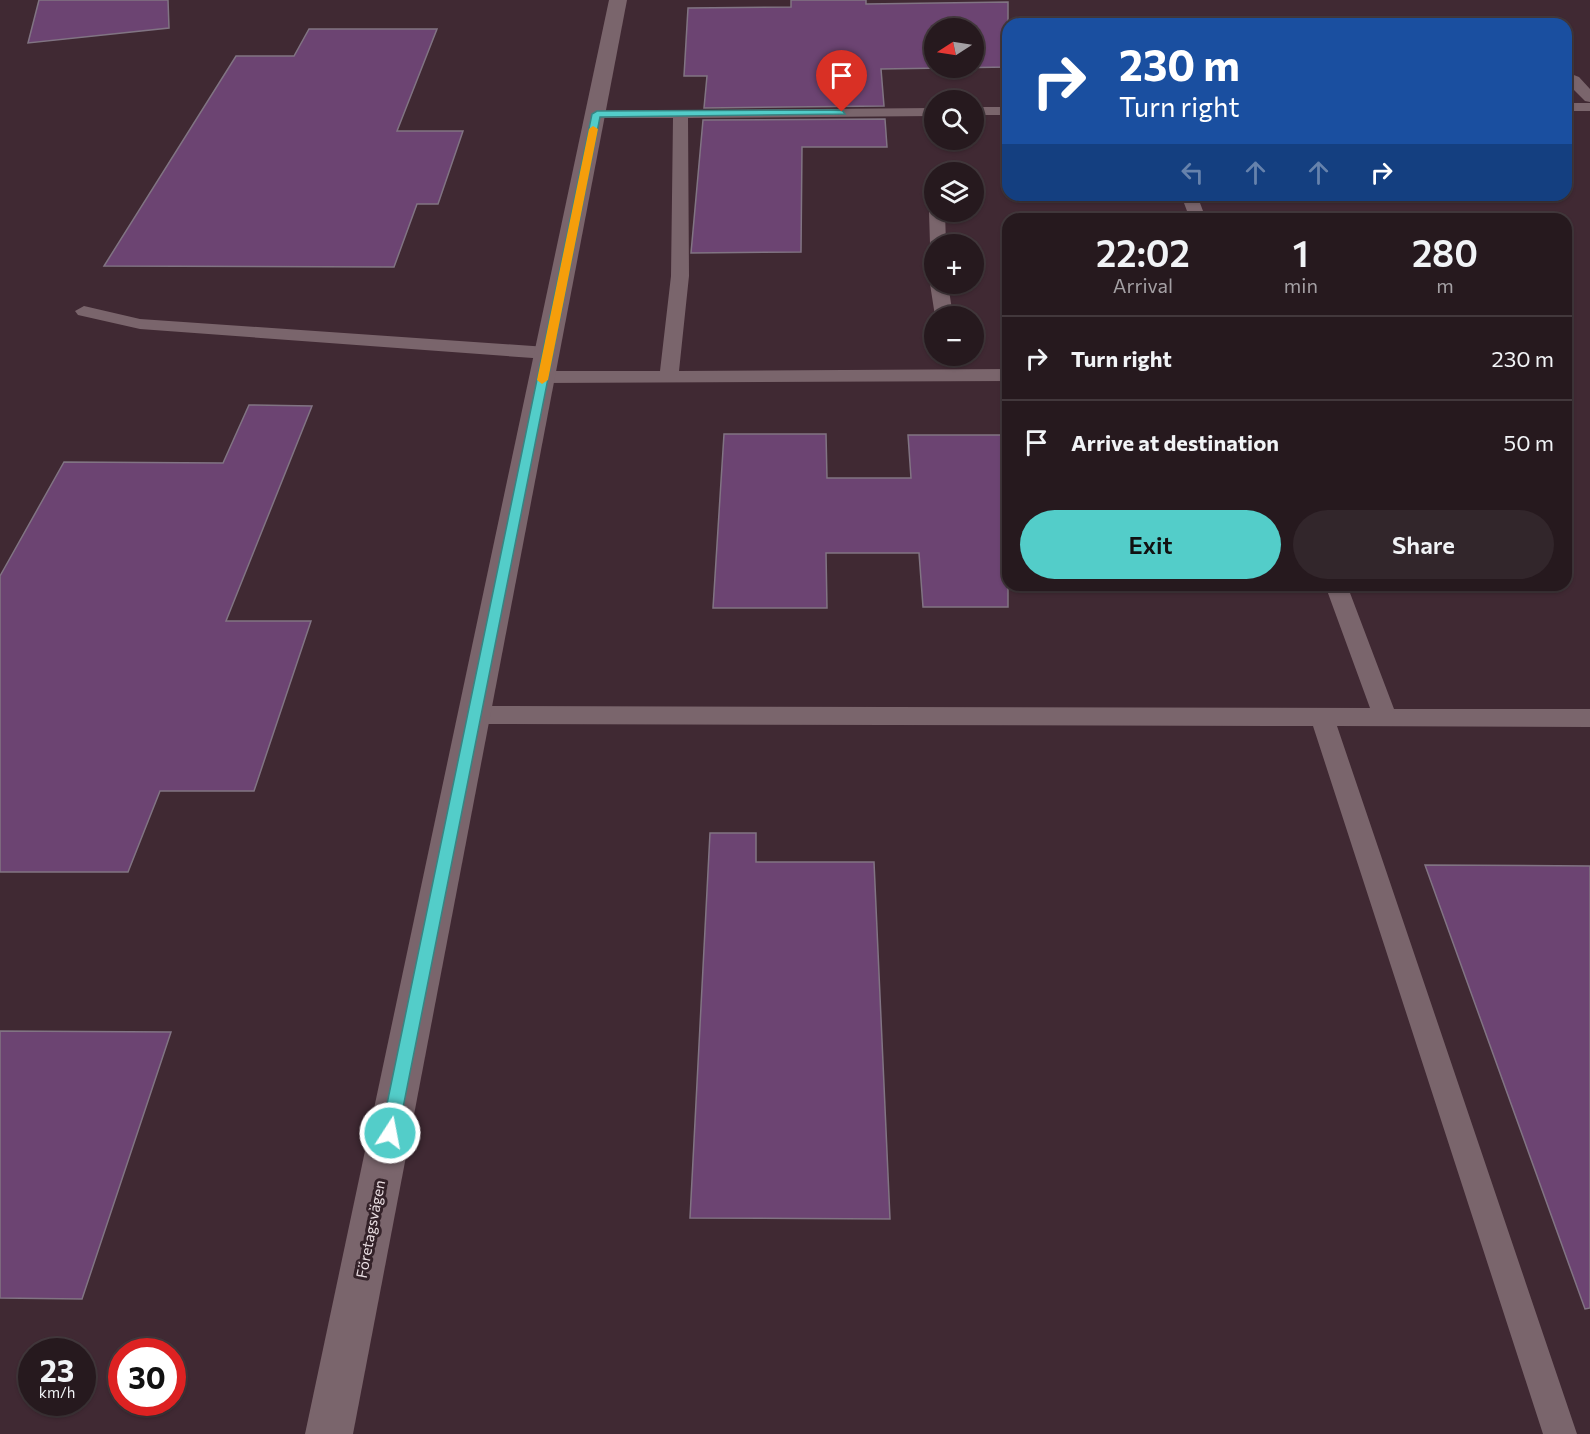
<!DOCTYPE html>
<meta charset="utf-8">
<style>
:root{--surface:#26191e;--page:#32262b;--text:#f1f3f6;--muted:#a4a0a4;--line:#42383c;--accent:#53cdc9}
body{margin:0;font-family:Commissioner,sans-serif;background:var(--page);color:var(--text);height:100vh;display:flex;flex-direction:column;font-size:22px;white-space:nowrap}
*{box-sizing:border-box;margin:0}
p{font-size:20px;color:var(--muted)}
.icon{flex:none;width:33px;height:33px;fill:none;stroke:currentColor;stroke-width:2;stroke-linecap:round;stroke-linejoin:round}
.map{position:relative;flex:1;overflow:hidden}
.drawer{position:absolute;left:1002px;top:213px;width:570px;height:378px;display:flex;flex-direction:column;background:var(--surface);border-radius:18px;box-shadow:0 2px 4px #0004,0 0 0 2px var(--line)}
.drawer>*{flex:none}
.hud{position:absolute;left:1002px;top:18px;width:570px;height:183px;border-radius:18px;box-shadow:0 2px 4px #0004,0 0 0 2px var(--line);background:#1a4fa0;color:#fff;overflow:hidden}
.needle{width:39px;rotate:258deg}
.controls{position:absolute;left:924px;top:18px;display:grid;gap:12px}
.controls a{display:grid;place-items:center;width:60px;height:60px;border-radius:50%;background:var(--surface);box-shadow:0 2px 4px #0004,0 0 0 2px var(--line);font-size:30px}
.speed{position:absolute;left:18px;top:1338px;display:flex;gap:12px;font-size:30px;font-weight:700;text-align:center}
.speed>*{display:grid;place-content:center;width:78px;height:78px;border-radius:50%;background:var(--surface);box-shadow:0 2px 4px #0004,0 0 0 2px var(--line);line-height:1}
.speed small{font-size:15px;font-weight:400}
.speed .limit{border:9px solid #d22;background:#fff;color:#111}
.pin{position:absolute;display:grid;place-items:center;width:51px;height:51px;color:#fff;margin:-62px -26px;border-radius:50% 50% 50% 0;rotate:-45deg;box-shadow:0 0 6px #0007}
.pin .icon{rotate:45deg}
.me{position:absolute;width:66px;margin:-33px;rotate:11deg;stroke-linejoin:round;filter:drop-shadow(0 0 4px #0008)}
.turn{display:flex;align-items:center;gap:21px;height:126px;padding:0 18px;font-size:27px}
.turn .icon{width:78px;height:78px;stroke-width:2.5}
.turn b{display:block;font-size:42px;line-height:51px}
.lanes{display:flex;align-items:center;height:57px;padding:0 18px;background:#0003;justify-content:center;gap:30px;direction:ltr}
.lanes .off{opacity:.35}
.eta{display:flex;justify-content:space-evenly;align-items:center;height:102px;text-align:center}
.eta b{font-size:36px;font-weight:600;line-height:42px}
.button{display:flex;gap:12px;margin-top:auto;padding:12px 18px}
.button a{flex:1;height:69px;border-radius:36px;background:var(--accent);color:#111;font-size:24px;font-weight:600;line-height:69px;text-align:center}
.button a+a{background:var(--page);color:var(--text)}
ul{padding:0;list-style:none}
li{display:flex;align-items:center;gap:18px;height:84px;padding:0 18px;border-top:2px solid var(--line)}
li div{flex:1}
li b{display:block;font-size:22px}
li em{font-style:normal}
.map>svg:first-child{display:block}
</style>
<div class="map">
<svg width="1590" height="1434" viewBox="0 0 1590 1434">
<rect width="100%" height="100%" fill="#332128"/>
<path fill="#402933" fill-rule="evenodd" d="M 0,0 L 1590,0 L 1590,1434 L 0,1434 ZM 1008,24 L 1566,24 L 1566,195 L 1008,195 ZM 934,28 L 974,28 L 974,68 L 934,68 ZM 934,100 L 974,100 L 974,140 L 934,140 ZM 934,172 L 974,172 L 974,212 L 934,212 ZM 1008,219 L 1566,219 L 1566,585 L 1008,585 ZM 934,244 L 974,244 L 974,284 L 934,284 ZM 934,316 L 974,316 L 974,356 L 934,356 ZM 32,1352 L 82,1352 L 82,1402 L 32,1402 ZM 122,1352 L 172,1352 L 172,1402 L 122,1402 Z"/>
<path fill="#6c4472" stroke="#817483" stroke-width="1.5" fill-rule="evenodd" d="M 39,0 L 168,0 L 169,28 L 28,43 Z
M 791,0 L 866,0 L 866,4 L 1008,2 L 1008,67 L 881,69 L 884,106 L 704,108 L 707,76 L 684,76 L 688,8 L 791,7 ZM 934,28 L 974,28 L 974,68 L 934,68 Z
M 309,29 L 437,29 L 397,131 L 463,131 L 438,204 L 417,204 L 394,267 L 104,266 L 236,56 L 294,56 Z
M 885,119 L 887,147 L 802,147 L 801,252 L 691,253 L 703,120 Z
M 249,405 L 312,406 L 226,621 L 311,621 L 254,791 L 160,791 L 128,872 L 0,872 L 0,576 L 64,462 L 223,463 Z
M 724,434 L 826,434 L 827,478 L 911,478 L 908,435 L 1005,435 L 1008,453 L 1008,607 L 923,607 L 919,553 L 826,553 L 827,608 L 713,608 Z
M 710,833 L 756,833 L 756,862 L 874,862 L 890,1219 L 690,1218 Z
M 1425,865 L 1590,866 L 1590,1308 L 1585,1309 Z
M 0,1031 L 171,1032 L 82,1299 L 0,1298 Z"/>
<g fill="none" stroke-linecap="round" stroke-linejoin="round">
<path fill="#7a656c" fill-rule="evenodd" d="M 1566,72 L 1579,77 L 1590,89 L 1590,102 L 1585,101 L 1566,82 Z
M 1566,103 L 1590,103 L 1590,111 L 1566,111 Z
M 974,107 L 1008,107 L 1008,115 L 974,115 Z
M 934,108 L 934,116 L 688,118 L 689,276 L 679,371 L 1008,369 L 1008,381 L 543,383 L 534,377 L 543,371 L 660,371 L 671,276 L 673,118 L 597,118 L 592,117 L 590,114 L 592,111 Z
M 934,179 L 934,198 L 926,193 L 924,183 L 926,180 Z
M 1181,195 L 1197,195 L 1206,219 L 1190,219 Z
M 934,208 L 934,212 L 945,212 L 946,244 L 934,244 L 934,248 L 930,244 L 929,212 Z
M 933,280 L 934,284 L 948,284 L 953,316 L 935,316 L 930,284 Z
M 84,306 L 140,319 L 547,347 L 556,353 L 547,359 L 140,329 L 78,315 L 75,311 Z
M 1325,585 L 1347,585 L 1394,709 L 1590,709 L 1590,727 L 1337,726 L 1577,1434 L 1543,1434 L 1313,726 L 474,724 L 466,721 L 462,715 L 466,709 L 474,706 L 1370,708 Z"/>
<path fill="#7a656c" fill-rule="evenodd" d="M 609,0 L 627,0 L 353,1434 L 305,1434 Z"/>
</g>
<path fill="#53cdc9" stroke="#368583" stroke-width="1.5" d="M 842,110 L 845,114 L 600,117 L 398,1133 L 396,1138 L 390,1141 L 383,1138 L 381,1133 L 592,114 L 597,111 Z"/>
<path fill="#f59e0b" d="M 593,126 L 598,129 L 548,380 L 542,384 L 537,380 L 589,129 Z"/>
<g text-anchor="middle" dominant-baseline="central" stroke-width="6" stroke-linejoin="round" paint-order="stroke">
<g font-size="15" fill="#eadee2" stroke="#332128">
<text transform="translate(370 1229) rotate(-79)">Företagsvägen</text>
</g>
</g>
</svg>
<div class="controls">
<a><svg class="needle" viewBox="-14 -14 28 28"><path d="M0-13l5 13h-10z" fill="#e53935"/><path d="M0 13l5-13h-10z" fill="#a4a0a4"/></svg></a>
<a><svg class="icon" aria-label="search" viewBox="0 0 24 24"><circle cx="10" cy="10" r="6"/><path d="M15 15l6 6"/></svg></a>
<a><svg class="icon" aria-label="layers" viewBox="0 0 24 24"><path d="M12 4l9 5-9 5-9-5zM3 14l9 5 9-5"/></svg></a>
<a>+</a>
<a>−</a>
</div>
<div class="speed"><div>23<small>km/h</small></div><div class="limit">30</div></div>
<div class="pin" style="left:842px;top:112px;background:#d93025"><svg class="icon" aria-label="arrive" viewBox="0 0 24 24"><path d="M6 21V4h12l-3 4 3 4H6"/></svg></div>
<svg class="me" style="left:390px;top:1133px" viewBox="-20 -20 40 40"><circle r="17" fill="#53cdc9" stroke="#fff" stroke-width="3"/><path d="M0-11L8 9 0 5-8 9z" fill="#fff"/></svg>
<div class="hud">
<div class="turn"><svg class="icon" aria-label="right" viewBox="0 0 24 24"><path d="M7 20v-9h11M14 6l5 5-5 5"/></svg><div><b>230 m</b>Turn right</div></div>
<div class="lanes"><svg class="icon off" aria-label="left" viewBox="0 0 24 24"><path d="M17 20v-9H6M10 6l-5 5 5 5"/></svg><svg class="icon off" aria-label="ahead" viewBox="0 0 24 24"><path d="M12 20V5M6 11l6-6 6 6"/></svg><svg class="icon off" aria-label="ahead" viewBox="0 0 24 24"><path d="M12 20V5M6 11l6-6 6 6"/></svg><svg class="icon" aria-label="right" viewBox="0 0 24 24"><path d="M7 20v-9h11M14 6l5 5-5 5"/></svg></div>
</div>
<section class="drawer">
<div class="eta">
<div><b>22:02</b><p>Arrival</p></div>
<div><b>1</b><p>min</p></div>
<div><b>280</b><p>m</p></div>
</div>
<ul>
<li><svg class="icon" aria-label="right" viewBox="0 0 24 24"><path d="M7 20v-9h11M14 6l5 5-5 5"/></svg><div><b>Turn right</b></div><em>230 m</em></li>
<li><svg class="icon" aria-label="arrive" viewBox="0 0 24 24"><path d="M6 21V4h12l-3 4 3 4H6"/></svg><div><b>Arrive at destination</b></div><em>50 m</em></li>
</ul>
<div class="button"><a>Exit</a><a>Share</a></div>
</section>
</div>
